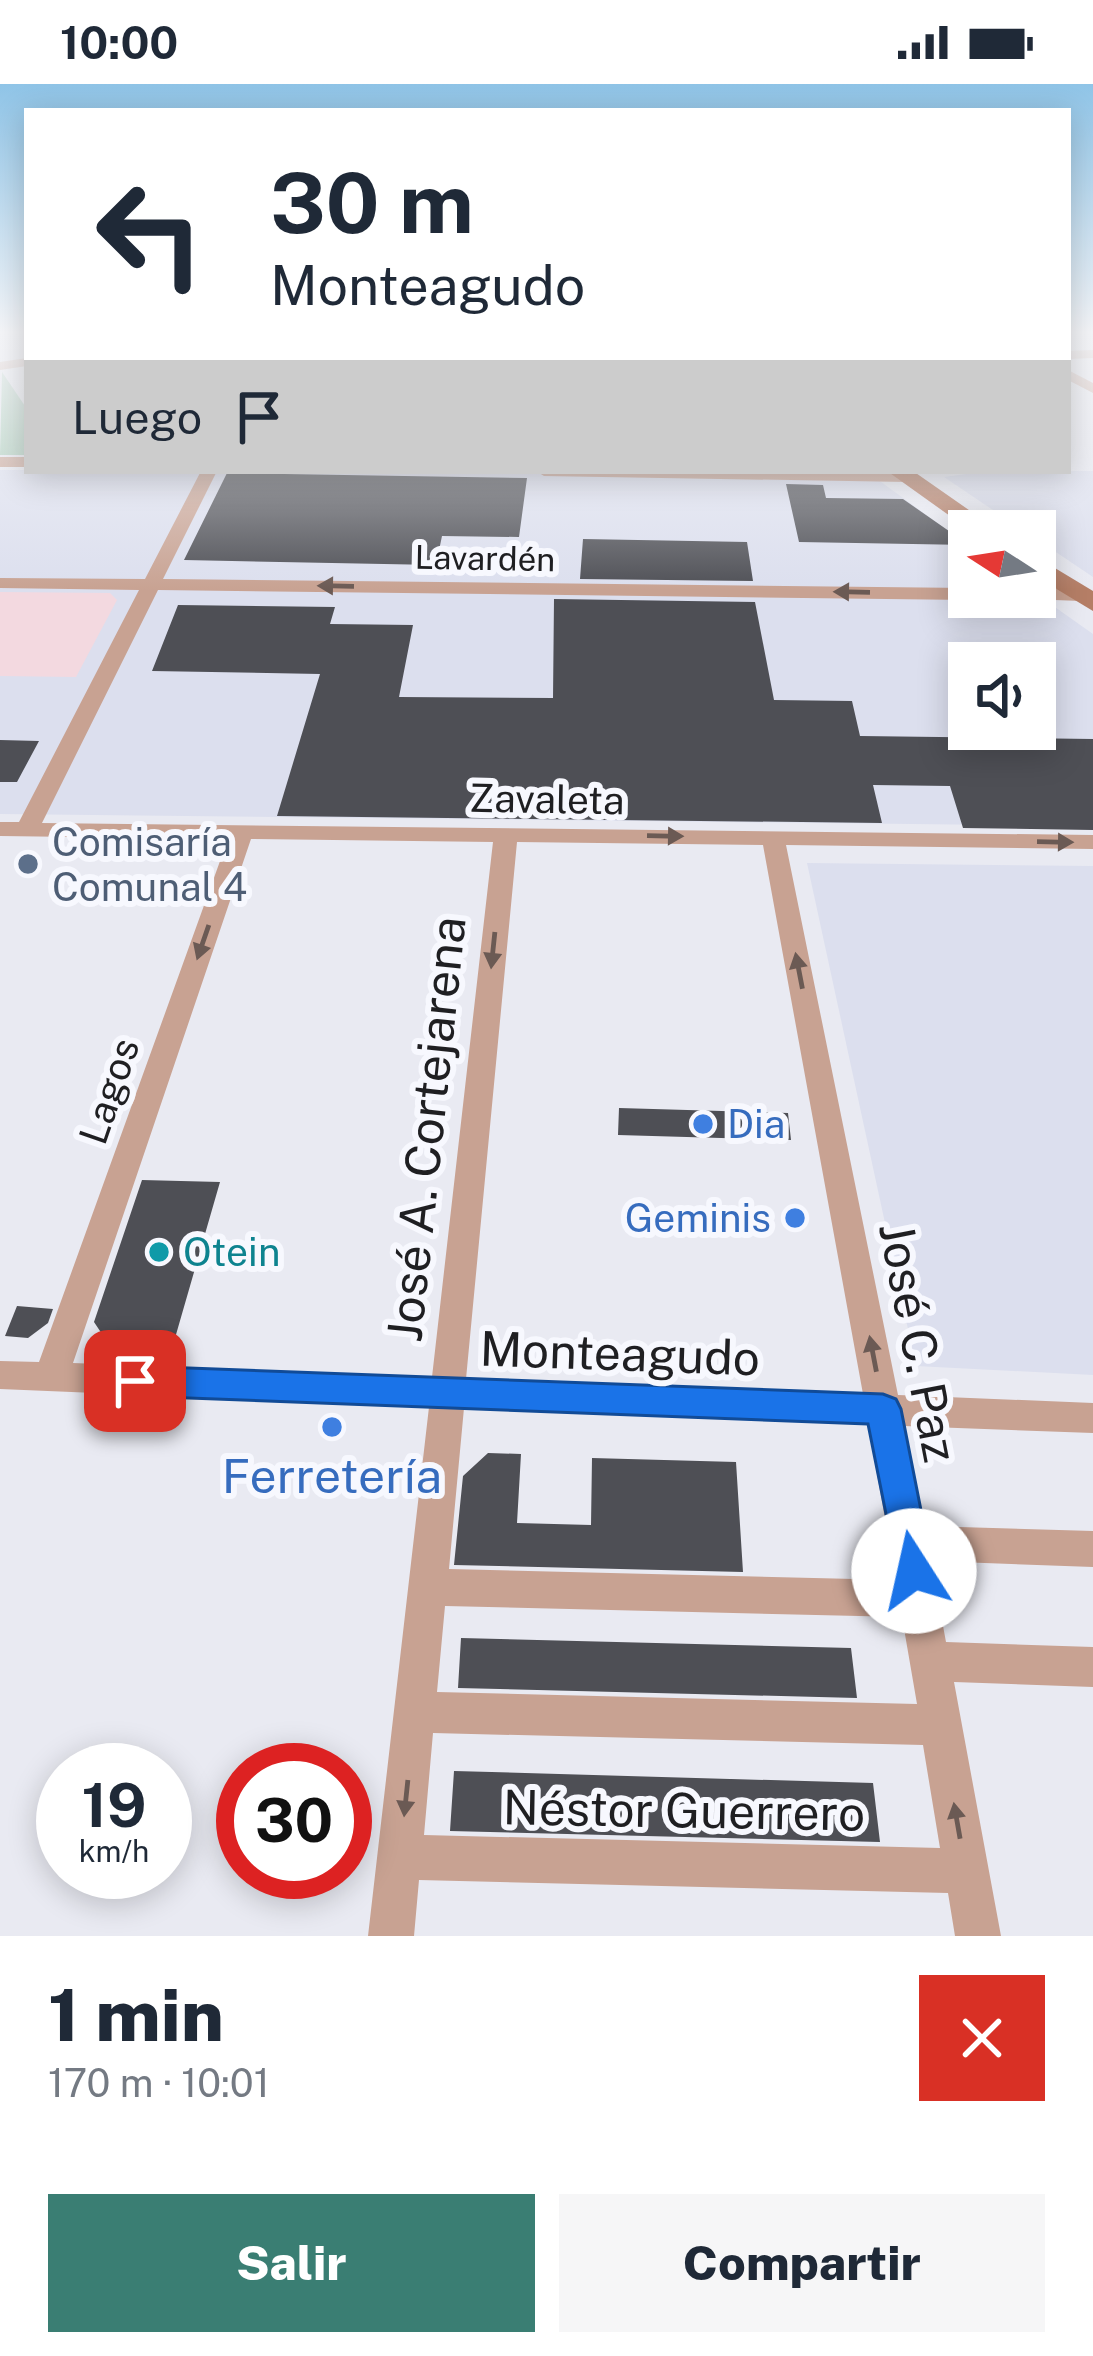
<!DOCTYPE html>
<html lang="es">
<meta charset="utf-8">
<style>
:root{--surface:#fff;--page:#f6f6f7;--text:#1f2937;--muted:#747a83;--accent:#3a7e73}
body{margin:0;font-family:"Public Sans",sans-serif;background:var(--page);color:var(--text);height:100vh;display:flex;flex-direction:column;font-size:45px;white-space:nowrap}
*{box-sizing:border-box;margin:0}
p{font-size:39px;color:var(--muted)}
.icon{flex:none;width:66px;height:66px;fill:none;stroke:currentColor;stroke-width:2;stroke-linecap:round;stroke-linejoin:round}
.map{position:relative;height:1852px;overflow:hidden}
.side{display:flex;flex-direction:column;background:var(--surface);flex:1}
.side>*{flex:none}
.top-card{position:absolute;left:24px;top:24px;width:1047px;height:366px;border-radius:0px;box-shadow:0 6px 30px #0003;background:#fff;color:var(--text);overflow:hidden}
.needle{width:78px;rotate:282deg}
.tools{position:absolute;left:948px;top:426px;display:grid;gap:24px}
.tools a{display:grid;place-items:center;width:108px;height:108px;border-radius:0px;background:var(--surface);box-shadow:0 6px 30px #0003;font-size:60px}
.speed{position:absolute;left:36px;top:1659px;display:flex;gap:24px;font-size:60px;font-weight:700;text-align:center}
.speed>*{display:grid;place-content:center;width:156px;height:156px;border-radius:50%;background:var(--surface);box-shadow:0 6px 30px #0003;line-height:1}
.speed small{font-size:30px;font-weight:400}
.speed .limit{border:18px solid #d22;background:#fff;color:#111}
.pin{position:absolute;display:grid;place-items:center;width:102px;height:102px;color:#fff;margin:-51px;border-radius:24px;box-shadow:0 6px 18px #0006}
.me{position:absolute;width:132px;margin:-66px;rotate:350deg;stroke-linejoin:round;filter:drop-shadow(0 0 9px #0008)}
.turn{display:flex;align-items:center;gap:42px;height:252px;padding:0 48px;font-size:54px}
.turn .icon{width:156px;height:156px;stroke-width:2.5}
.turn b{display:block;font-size:84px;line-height:102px}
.then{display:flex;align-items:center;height:114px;padding:0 48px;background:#0003;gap:24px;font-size:45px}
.round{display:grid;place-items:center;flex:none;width:126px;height:126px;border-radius:0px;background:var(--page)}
.overview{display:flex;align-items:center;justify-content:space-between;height:204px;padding:0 48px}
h1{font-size:72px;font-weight:800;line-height:90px}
.button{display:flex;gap:24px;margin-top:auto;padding:24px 48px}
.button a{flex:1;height:138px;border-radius:0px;background:var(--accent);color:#fff;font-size:48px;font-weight:800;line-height:138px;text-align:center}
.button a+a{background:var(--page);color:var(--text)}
.status{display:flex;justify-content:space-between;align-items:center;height:84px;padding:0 60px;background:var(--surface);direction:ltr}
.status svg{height:33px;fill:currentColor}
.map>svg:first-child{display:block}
</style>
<div class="status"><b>10:00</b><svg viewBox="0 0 49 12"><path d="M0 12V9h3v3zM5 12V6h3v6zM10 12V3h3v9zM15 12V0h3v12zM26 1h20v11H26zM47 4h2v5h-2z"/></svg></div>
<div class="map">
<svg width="1093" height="1852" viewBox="0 0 1093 1852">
<rect width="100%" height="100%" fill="#e9eaf2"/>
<path fill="#dcdfee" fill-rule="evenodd" d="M 0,386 L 866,387 L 969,462 L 969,513 L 1035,509 L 1093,550 L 1093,742 L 0,730 ZM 969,579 L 1035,579 L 1035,645 L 969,645 Z
M 989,387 L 1093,387 L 1093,493 L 1035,454 L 1035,447 L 1024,447 L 944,393 Z
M 807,779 L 1093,782 L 1093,1291 L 916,1282 Z"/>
<path fill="#f3d9e0" d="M 0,508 L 110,509 L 117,516 L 76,593 L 0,592 Z"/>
<path fill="#a8cdb8" d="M 2,288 L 27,325 L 27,371 L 0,371 Z"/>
<path fill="#4e4f55" d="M 227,389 L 527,394 L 519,453 L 442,452 L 436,481 L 184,476 Z
M 786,400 L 823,401 L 826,414 L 903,415 L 969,461 L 799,458 Z
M 583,455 L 747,458 L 753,497 L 580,495 Z
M 554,515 L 755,518 L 774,616 L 852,617 L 860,652 L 1093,655 L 1093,746 L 963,744 L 950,702 L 873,701 L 882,739 L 277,732 L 320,590 L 152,587 L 178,521 L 335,523 L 330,540 L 413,541 L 399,613 L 553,614 Z
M 0,656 L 39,657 L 17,698 L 0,698 Z
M 619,1024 L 788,1029 L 791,1056 L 618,1051 Z
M 142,1096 L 220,1098 L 173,1261 L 108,1259 L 94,1238 Z
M 17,1222 L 53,1225 L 48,1239 L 28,1254 L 5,1252 Z
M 488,1369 L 521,1370 L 517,1439 L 591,1441 L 592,1374 L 736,1378 L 743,1488 L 454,1481 L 463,1392 Z
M 461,1554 L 851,1564 L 857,1614 L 458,1604 Z
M 454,1687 L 873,1699 L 880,1758 L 450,1747 Z"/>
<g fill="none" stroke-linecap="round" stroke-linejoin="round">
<path fill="#c8a292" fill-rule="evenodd" d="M 1093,266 L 1093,274 L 1068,275 L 1068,267 Z
M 27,274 L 27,282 L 0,286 L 0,278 Z
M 1068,286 L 1093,299 L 1093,309 L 1068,296 Z
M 0,373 L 27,373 L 27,383 L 0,383 Z
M 201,387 L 217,387 L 163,495 L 969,504 L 969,513 L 976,513 L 969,516 L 158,506 L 42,739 L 1093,751 L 1093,765 L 786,761 L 898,1311 L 1093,1319 L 1093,1349 L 904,1342 L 925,1442 L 1093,1447 L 1093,1483 L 931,1477 L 946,1558 L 1093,1563 L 1093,1603 L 954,1598 L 1001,1852 L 955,1852 L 948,1809 L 419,1796 L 414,1852 L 368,1852 L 429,1323 L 0,1305 L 0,1277 L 39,1278 L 228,755 L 0,752 L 0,738 L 19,738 L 139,506 L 0,504 L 0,494 L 145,495 ZM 251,755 L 493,758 L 432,1293 L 73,1279 ZM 517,758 L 763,761 L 863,1310 L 466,1295 ZM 464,1324 L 868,1340 L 896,1496 L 449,1485 ZM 445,1522 L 902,1533 L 917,1620 L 437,1608 ZM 433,1649 L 923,1661 L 940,1764 L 424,1751 Z
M 536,387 L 907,388 L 915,393 L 907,398 L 544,392 Z
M 1035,505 L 1081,505 L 1090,511 L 1081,517 L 1028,515 L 1035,513 Z"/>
<path fill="#b57e66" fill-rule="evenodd" d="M 887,387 L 913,387 L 999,447 L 971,447 Z
M 1035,472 L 1093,507 L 1093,527 L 1035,492 Z"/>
</g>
<defs><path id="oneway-solid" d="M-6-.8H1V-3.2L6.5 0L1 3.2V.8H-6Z" transform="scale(3)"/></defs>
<g fill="#6b5a54">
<use href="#oneway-solid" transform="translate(336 502) rotate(-179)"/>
<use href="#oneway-solid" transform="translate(852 508) rotate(-179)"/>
<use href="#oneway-solid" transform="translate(665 752) rotate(1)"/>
<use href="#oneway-solid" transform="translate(1055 758) rotate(1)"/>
<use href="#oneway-solid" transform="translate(203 858) rotate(109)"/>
<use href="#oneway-solid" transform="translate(493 866) rotate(96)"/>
<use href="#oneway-solid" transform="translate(799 887) rotate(-101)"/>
<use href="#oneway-solid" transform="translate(873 1270) rotate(-101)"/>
<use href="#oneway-solid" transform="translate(406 1714) rotate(96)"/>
<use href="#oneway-solid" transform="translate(957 1737) rotate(-100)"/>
</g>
<linearGradient id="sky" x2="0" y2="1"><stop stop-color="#8fc4e7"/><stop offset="0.49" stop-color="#f5f6f9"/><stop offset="1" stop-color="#f5f6f9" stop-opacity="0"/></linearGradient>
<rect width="1093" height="507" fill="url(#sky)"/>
<path fill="#1a73e8" stroke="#114b97" stroke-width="3" d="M 135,1282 L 883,1310 L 896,1315 L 901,1325 L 933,1487 L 928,1500 L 914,1505 L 900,1500 L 868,1340 L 135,1312 L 122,1308 L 117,1297 L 122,1287 Z"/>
<circle fill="#5c6f8a" stroke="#f7f8fe" stroke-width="4.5" cx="28" cy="780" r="12"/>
<g fill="#3f7fe0" stroke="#f7f8fe" stroke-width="4.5">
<circle cx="703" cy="1040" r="12"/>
<circle cx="795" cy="1134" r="12"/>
<circle cx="332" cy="1343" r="12"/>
</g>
<circle fill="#0f9aa8" stroke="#f7f8fe" stroke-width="4.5" cx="159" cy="1168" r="12"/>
<g text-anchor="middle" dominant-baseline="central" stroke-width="12" stroke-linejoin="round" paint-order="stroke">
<g font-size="33" fill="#1f1f22" stroke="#f7f8fe">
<text transform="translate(485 474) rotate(1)">Lavardén</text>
</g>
<g font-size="39" fill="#1f1f22" stroke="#f7f8fe">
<text transform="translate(547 715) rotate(1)">Zavaleta</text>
<text transform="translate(109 1007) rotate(-71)">Lagos</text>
</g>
<g font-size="39" fill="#4e5e75" stroke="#f7f8fe" text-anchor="start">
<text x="52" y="758">Comisaría<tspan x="52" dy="45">Comunal 4</tspan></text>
</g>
<g font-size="39" fill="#366cbe" stroke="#f7f8fe" text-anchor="start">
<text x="727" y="1040">Dia</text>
<text x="771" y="1134" text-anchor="end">Geminis</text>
</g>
<g font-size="39" fill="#0d838f" stroke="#f7f8fe" text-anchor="start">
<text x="183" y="1168">Otein</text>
</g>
<g font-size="48" fill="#1f1f22" stroke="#f7f8fe">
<text transform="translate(426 1045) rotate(-84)">José A. Cortejarena</text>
<text transform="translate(919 1258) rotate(79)">José C. Paz</text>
<text transform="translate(620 1269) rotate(2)">Monteagudo</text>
<text transform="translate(684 1726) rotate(1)">Néstor Guerrero</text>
</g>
<g font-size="48" fill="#366cbe" stroke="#f7f8fe">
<text x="332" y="1391">Ferretería</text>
</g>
</g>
</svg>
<div class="tools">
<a><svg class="needle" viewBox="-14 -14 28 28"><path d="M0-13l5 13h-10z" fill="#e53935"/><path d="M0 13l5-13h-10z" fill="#747a83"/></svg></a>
<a><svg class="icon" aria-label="sound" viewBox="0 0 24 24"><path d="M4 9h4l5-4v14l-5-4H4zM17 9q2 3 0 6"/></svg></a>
</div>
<div class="speed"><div>19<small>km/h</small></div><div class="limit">30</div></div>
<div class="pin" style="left:135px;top:1297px;background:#d93025"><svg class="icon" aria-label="arrive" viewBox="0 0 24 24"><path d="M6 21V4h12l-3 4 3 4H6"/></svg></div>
<svg class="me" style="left:914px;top:1487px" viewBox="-20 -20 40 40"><circle r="19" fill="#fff"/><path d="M0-13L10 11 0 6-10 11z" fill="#1a73e8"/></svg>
<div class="top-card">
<div class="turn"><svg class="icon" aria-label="left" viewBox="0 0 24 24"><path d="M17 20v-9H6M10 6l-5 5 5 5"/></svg><div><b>30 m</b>Monteagudo</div></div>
<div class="then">Luego<svg class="icon" aria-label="arrive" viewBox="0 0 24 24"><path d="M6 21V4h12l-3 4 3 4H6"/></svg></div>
</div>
</div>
<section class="side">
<div class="overview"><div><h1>1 min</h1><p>170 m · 10:01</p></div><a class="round" style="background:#d93025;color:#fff"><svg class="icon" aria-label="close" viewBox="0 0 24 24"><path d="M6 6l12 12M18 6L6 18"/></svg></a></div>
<div class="button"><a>Salir</a><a>Compartir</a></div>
</section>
